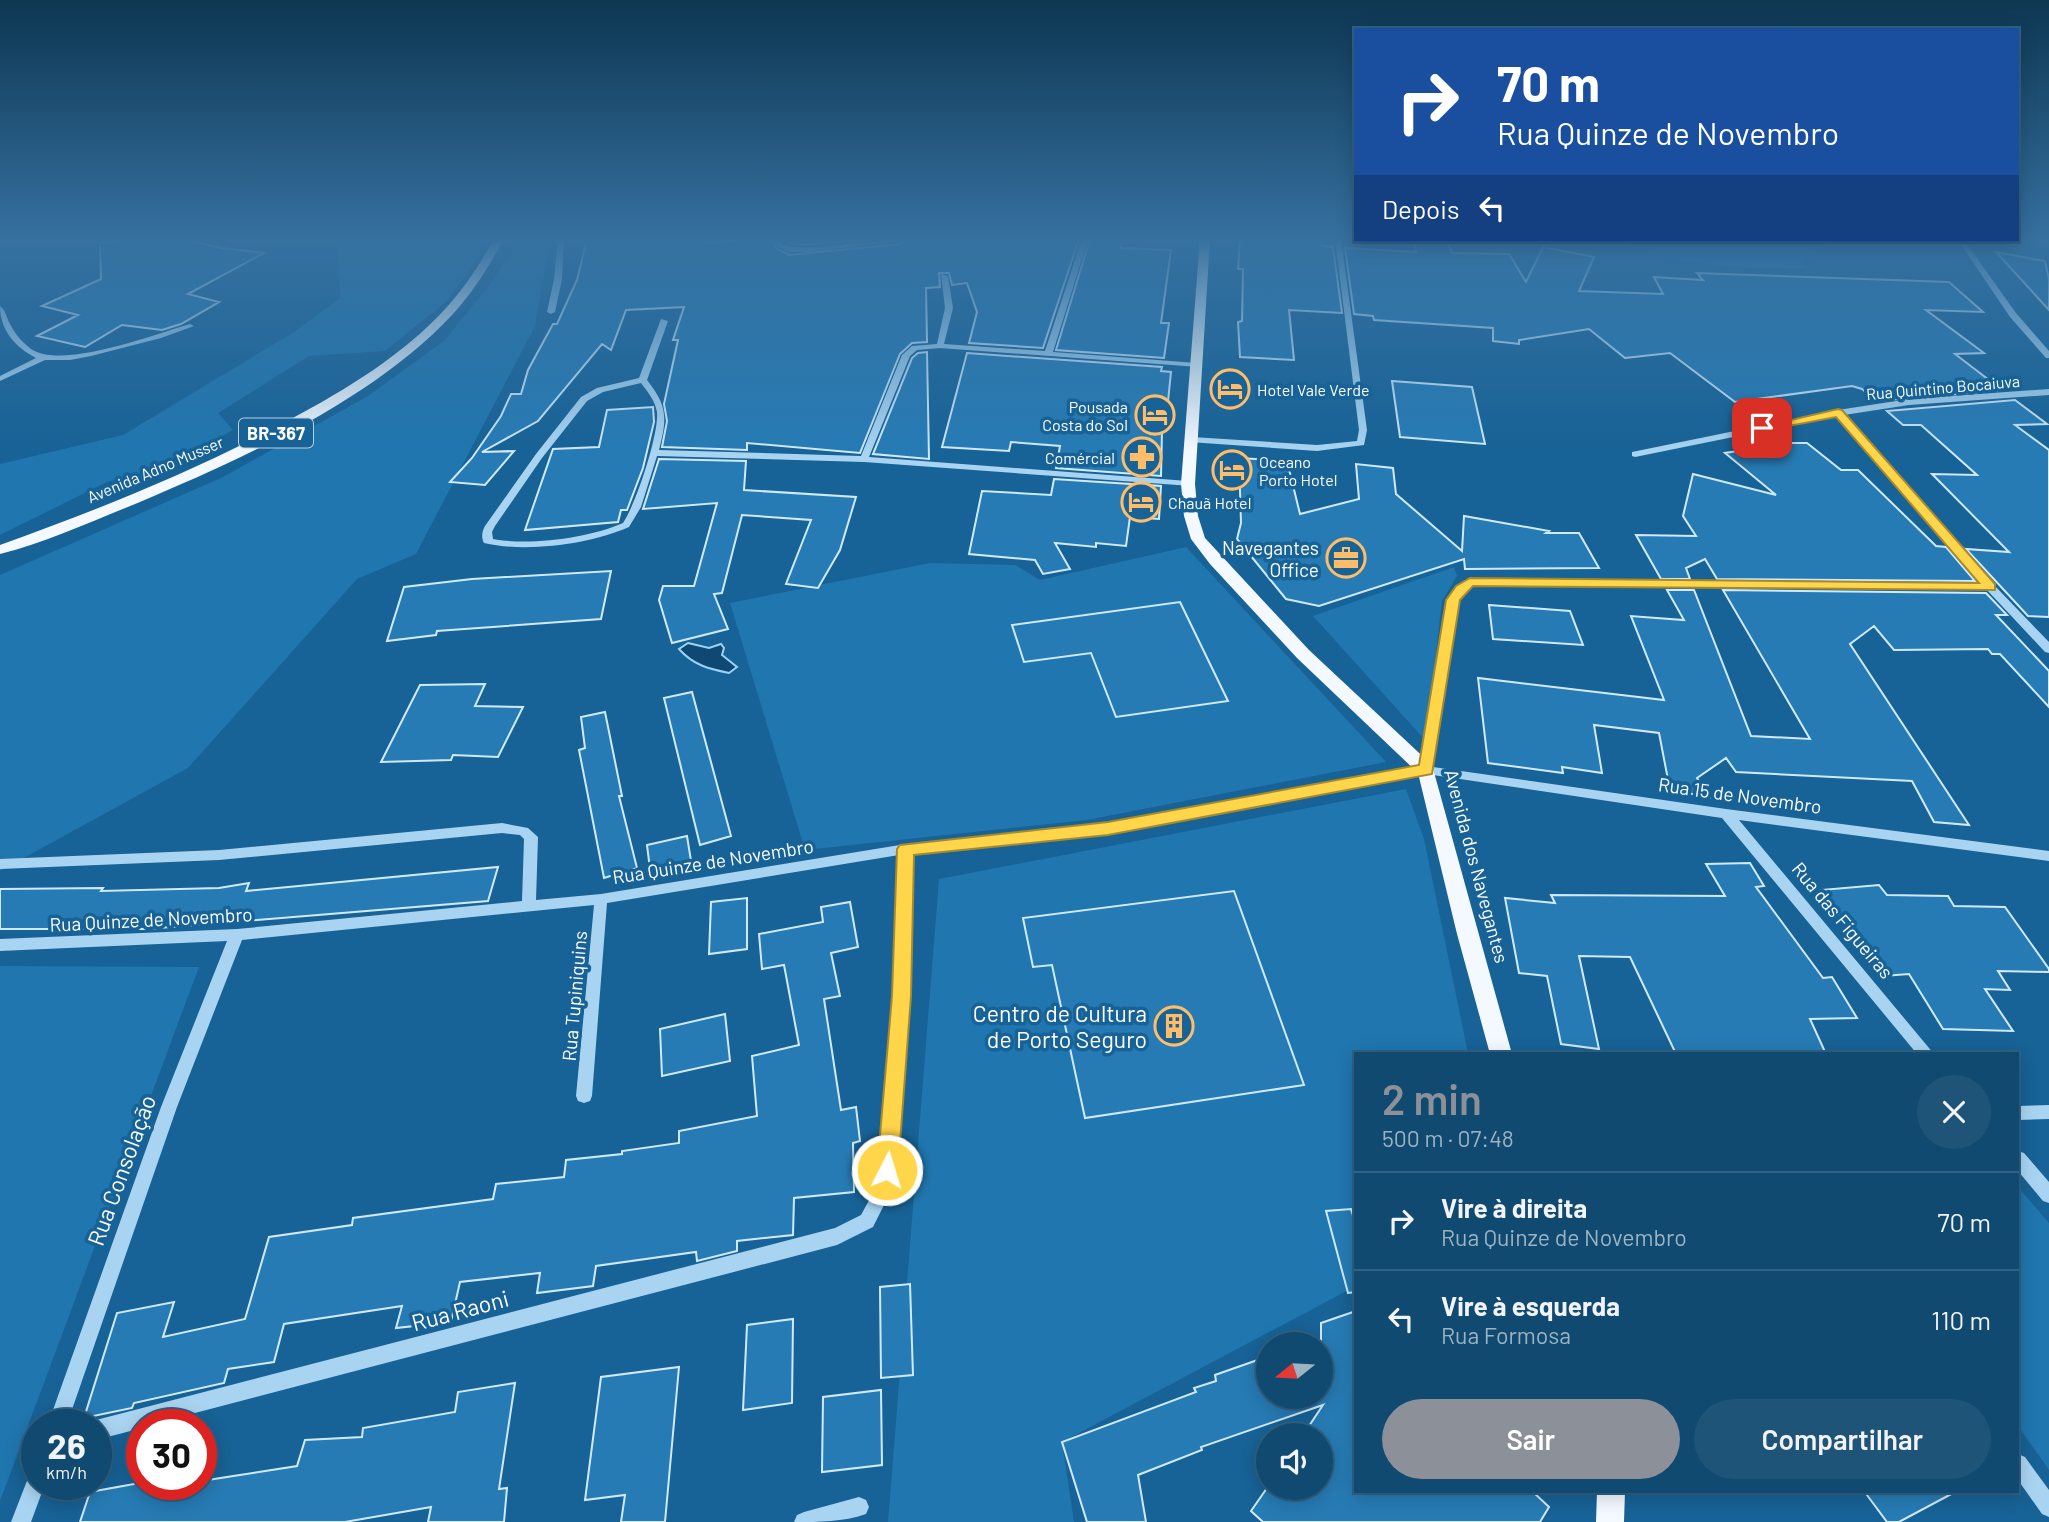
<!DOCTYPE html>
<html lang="pt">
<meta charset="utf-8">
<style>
:root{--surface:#114a70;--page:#1e5478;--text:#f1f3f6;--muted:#9cb3c3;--line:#306283;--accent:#8c9099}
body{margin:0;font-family:Barlow,sans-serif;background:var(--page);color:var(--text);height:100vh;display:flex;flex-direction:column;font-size:26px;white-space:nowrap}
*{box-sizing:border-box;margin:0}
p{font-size:23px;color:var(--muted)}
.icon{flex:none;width:38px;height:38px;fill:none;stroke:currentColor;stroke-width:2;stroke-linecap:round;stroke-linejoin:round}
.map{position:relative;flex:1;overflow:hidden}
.drawer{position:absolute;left:1354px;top:1052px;width:665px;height:441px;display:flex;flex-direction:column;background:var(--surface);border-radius:0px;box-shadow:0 4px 18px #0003,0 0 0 2px var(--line)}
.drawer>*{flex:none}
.banner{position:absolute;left:1354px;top:28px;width:665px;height:214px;border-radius:0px;box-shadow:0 4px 18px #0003,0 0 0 2px var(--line);background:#1a4fa0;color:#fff;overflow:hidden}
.needle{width:46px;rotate:252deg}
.tools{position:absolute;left:1256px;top:1332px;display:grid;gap:14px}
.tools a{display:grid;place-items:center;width:77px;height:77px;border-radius:50%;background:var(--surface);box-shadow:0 4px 18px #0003,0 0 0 2px var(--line);font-size:35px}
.speed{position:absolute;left:21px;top:1409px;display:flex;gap:14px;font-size:35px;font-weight:700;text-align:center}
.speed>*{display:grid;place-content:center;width:91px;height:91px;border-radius:50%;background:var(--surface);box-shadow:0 4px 18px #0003,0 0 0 2px var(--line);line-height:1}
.speed small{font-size:18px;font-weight:400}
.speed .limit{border:10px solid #d22;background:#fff;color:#111}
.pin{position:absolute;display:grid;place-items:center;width:60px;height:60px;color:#fff;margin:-30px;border-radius:14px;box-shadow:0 4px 10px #0006}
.me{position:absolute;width:77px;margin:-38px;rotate:5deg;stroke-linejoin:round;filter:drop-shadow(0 0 5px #0008)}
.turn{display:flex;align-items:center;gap:24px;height:147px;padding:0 28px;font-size:32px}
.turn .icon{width:91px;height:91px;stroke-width:2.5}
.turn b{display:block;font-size:49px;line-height:60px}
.then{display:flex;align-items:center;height:66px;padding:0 28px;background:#0003;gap:14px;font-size:26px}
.round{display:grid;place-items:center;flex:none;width:74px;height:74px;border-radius:37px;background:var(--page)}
.overview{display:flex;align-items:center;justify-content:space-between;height:119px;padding:0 28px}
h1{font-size:42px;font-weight:600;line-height:52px;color:var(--accent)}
.button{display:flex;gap:14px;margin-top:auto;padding:14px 28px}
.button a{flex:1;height:80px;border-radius:42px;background:var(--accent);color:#fff;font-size:28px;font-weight:600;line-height:80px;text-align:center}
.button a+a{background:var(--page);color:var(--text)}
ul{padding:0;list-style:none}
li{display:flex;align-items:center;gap:21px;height:98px;padding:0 28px;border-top:2px solid var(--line)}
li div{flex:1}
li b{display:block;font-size:26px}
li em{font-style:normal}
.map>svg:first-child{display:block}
</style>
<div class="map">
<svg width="2049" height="1522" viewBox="0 0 2049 1522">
<rect width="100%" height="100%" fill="#176296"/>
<path fill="#2076af" d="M 337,239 L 486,239 L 474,264 L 446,302 L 385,351 L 309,356 L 218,413 L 233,430 L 168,467 L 107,482 L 0,535 L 0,464 L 123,435 L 294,332 L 340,298 Z
M 520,239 L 550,239 L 535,326 L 416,554 L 357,579 L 188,768 L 0,871 L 0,575 L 223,477 L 368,396 L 444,341 L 492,282 Z
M 1608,240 L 1839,240 L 1799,262 L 1811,268 C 1738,269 1677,266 1608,240 Z
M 1186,547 L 1386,762 L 1087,820 L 805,850 L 730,603 L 930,563 L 1015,565 L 1040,580 Z
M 1454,567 L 1457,576 L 1442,601 L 1426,741 L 1313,616 Z
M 1406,789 L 1424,839 L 1468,1053 L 1356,1054 L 1356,1286 L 1062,1442 L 1074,1522 L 888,1522 L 939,879 Z
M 0,966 L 199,967 L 0,1501 Z
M 2018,1187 L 2049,1223 L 2049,1470 L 2018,1426 Z"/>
<path fill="#0f4973" stroke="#9cd2f3" stroke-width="2" d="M 688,643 L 709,648 L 721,644 L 724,648 L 722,655 L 737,667 L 729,673 C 709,669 693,665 679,649 Z"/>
<path fill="#267bb4" stroke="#d0eafc" stroke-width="2" d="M 130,239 L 183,239 L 221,248 L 264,253 L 188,294 L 219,302 L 181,324 L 162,330 L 122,325 L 85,347 L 37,336 L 78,315 L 42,306 L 101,279 L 100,243 Z
M 587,239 L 708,239 L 707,242 L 772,239 L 776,248 L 789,255 L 900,244 L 905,239 L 1079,239 L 1043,348 L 969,343 L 977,312 L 967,283 L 952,285 L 949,273 L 939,273 L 940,287 L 926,288 L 927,342 L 912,343 L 900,354 L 860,453 L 747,443 L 747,450 L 662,447 L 667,421 L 664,404 L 678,340 L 673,340 L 684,307 L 626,310 L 611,350 L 602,344 L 538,421 L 482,452 L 514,451 L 485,485 L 450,482 L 472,458 L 501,416 L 511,394 L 521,394 L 528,370 L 553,324 L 557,324 L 577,280 Z
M 783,239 L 871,239 L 806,245 L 792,244 Z
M 1090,239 L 1123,239 L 1120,248 L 1171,250 L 1161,323 L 1169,323 L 1164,358 L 1056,350 Z
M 1240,239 L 1319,239 L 1322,246 L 1333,247 L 1342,313 L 1289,310 L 1294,360 L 1240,357 L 1238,322 L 1242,321 L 1243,269 L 1238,269 Z
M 1413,241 L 1448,243 L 1452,253 L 1509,254 L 1526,282 L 1543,247 L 1594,257 L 1579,291 L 1663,294 L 1654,277 L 1703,280 L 1697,273 L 1949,282 L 1983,312 L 1926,310 L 1984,353 L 1955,354 L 2002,390 L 1876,401 L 1862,389 L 1852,386 L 1735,402 L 1670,353 L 1625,358 L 1589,329 L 1519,340 L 1519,344 L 1493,341 L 1493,328 L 1374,320 L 1373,316 L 1354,314 L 1345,248 L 1416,252 Z
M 1996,252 L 2045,261 L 2049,279 L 2049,310 Z
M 927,352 L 929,459 L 873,454 L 912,358 L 918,353 Z
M 967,353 L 1162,367 L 1161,371 L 1171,372 L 1165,431 L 1162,431 L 1161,476 L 1056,468 L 1060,446 L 1011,442 L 1009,451 L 942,447 Z
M 1392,381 L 1472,387 L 1485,444 L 1400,437 Z
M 2015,400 L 2047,424 L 2015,425 L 2049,450 L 2049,617 L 2028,616 L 1966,549 L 2009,552 L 1932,474 L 1977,475 L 1921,425 L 1903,425 L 1887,411 Z
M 653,407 L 654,422 L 643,468 L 627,510 L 621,510 L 618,522 L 525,530 L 553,449 L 599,447 L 607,410 Z
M 1789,443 L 1807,443 L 1841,470 L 1858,470 L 1936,546 L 1946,547 L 1975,581 L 1717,579 L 1705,559 L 1686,568 L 1690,579 L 1661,579 L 1636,535 L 1696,536 L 1683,516 L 1693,474 L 1776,495 L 1725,453 Z
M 1239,458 L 1287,461 L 1300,514 L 1359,499 L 1356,464 L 1393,468 L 1396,494 L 1462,551 L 1464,516 L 1549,531 L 1546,533 L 1579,533 L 1599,568 L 1465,569 L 1464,559 L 1319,606 L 1286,599 L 1237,539 L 1241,523 Z
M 659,459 L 746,461 L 744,490 L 856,497 L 840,550 L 818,588 L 786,584 L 811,520 L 742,515 L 722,593 L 714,594 L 728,629 L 672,643 L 659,600 L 663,586 L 694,586 L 717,503 L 643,509 Z
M 1054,479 L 1161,486 L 1159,519 L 1130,517 L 1126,546 L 1096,543 L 1096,547 L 1055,543 L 1070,569 L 1043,574 L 1035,560 L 969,554 L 982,491 L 1051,495 Z
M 611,571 L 601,619 L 437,631 L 436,635 L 387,641 L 404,587 L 472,579 Z
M 1667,590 L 1694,590 L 1751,736 L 1810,739 L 1723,590 L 1986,593 L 2007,615 L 1996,615 L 2049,671 L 2049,707 L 2000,654 L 1992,654 L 1988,649 L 1894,650 L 1874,626 L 1850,644 L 1969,825 L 1934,822 L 1912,781 L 1736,772 L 1726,758 L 1697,778 L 1709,797 L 1670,790 L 1659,733 L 1594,725 L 1602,773 L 1562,767 L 1563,773 L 1488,763 L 1478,678 L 1664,700 L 1631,616 L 1684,620 Z
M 1180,602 L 1228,701 L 1116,717 L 1091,653 L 1024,662 L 1012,625 Z
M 1489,605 L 1570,611 L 1583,645 L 1493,639 Z
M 485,684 L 475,706 L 523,707 L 498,757 L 453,755 L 451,760 L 381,762 L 420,685 Z
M 692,692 L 731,836 L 700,845 L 664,698 Z
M 605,712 L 622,796 L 619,796 L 637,868 L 604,878 L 579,750 L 585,748 L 581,717 Z
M 687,836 L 692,867 L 651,877 L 647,845 Z
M 1750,863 L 1764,886 L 1756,887 L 1823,978 L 1832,977 L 1857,1018 L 1810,1019 L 1826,1054 L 1676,1054 L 1630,957 L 1579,956 L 1599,1049 L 1561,1044 L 1547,976 L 1519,973 L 1505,898 L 1555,903 L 1551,895 L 1725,896 L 1706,864 Z
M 498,867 L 488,901 L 146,929 L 0,929 L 0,889 L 103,888 L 101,891 L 219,888 L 249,883 L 246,891 Z
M 1879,885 L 1887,895 L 1948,896 L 1954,906 L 2005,907 L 2049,969 L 2049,972 L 1998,971 L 2010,990 L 1985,989 L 2013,1031 L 1943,1029 L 1909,974 L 1883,976 L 1821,890 Z
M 1234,891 L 1304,1085 L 1085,1118 L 1052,965 L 1033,967 L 1023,918 Z
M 747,898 L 747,949 L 709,954 L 711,902 Z
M 850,902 L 858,947 L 831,953 L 840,996 L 824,999 L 841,1110 L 856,1107 L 860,1141 L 853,1143 L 854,1192 L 794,1198 L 793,1235 L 737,1241 L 737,1251 L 697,1261 L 696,1252 L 596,1266 L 593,1286 L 537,1293 L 540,1273 L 460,1282 L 451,1322 L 396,1328 L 402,1306 L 284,1324 L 274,1362 L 228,1369 L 224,1383 L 134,1403 L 132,1408 L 84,1418 L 117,1313 L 174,1302 L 163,1337 L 245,1319 L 269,1237 L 352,1225 L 353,1218 L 493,1199 L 496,1184 L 564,1177 L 566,1160 L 622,1154 L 622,1151 L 679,1143 L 679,1131 L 757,1116 L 752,1056 L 799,1045 L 784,965 L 762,969 L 759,934 L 823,922 L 821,907 Z
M 725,1014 L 730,1061 L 662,1076 L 660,1029 Z
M 1351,1209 L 1356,1226 L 1356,1292 L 1348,1293 L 1326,1211 Z
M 910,1284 L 913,1375 L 881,1378 L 880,1287 Z
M 1356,1311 L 1356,1491 L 1532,1491 L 1549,1507 L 1540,1522 L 1263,1522 L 1251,1511 L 1267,1488 L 1321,1488 L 1321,1435 L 1303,1435 L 1323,1405 L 1201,1447 L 1202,1450 L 1138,1475 L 1146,1522 L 1087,1522 L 1062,1442 L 1196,1392 L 1194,1388 L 1216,1381 L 1215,1375 L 1269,1356 L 1269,1396 L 1321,1396 L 1321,1323 Z
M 793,1319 L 792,1403 L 743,1410 L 747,1325 Z
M 679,1367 L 665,1522 L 621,1522 L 625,1495 L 585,1500 L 601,1377 Z
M 515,1383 L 499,1489 L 507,1488 L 504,1522 L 428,1522 L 431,1507 L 345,1522 L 80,1522 L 90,1492 L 134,1484 L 207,1484 L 208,1480 L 297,1466 L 305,1440 L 362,1437 L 363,1428 L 455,1412 L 458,1392 Z
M 881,1390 L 882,1465 L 822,1472 L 823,1397 Z
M 1864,1491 L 1957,1491 L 1899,1522 L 1887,1522 Z"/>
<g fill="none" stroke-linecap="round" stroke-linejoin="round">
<path fill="#a9d4f1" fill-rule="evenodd" d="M 558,239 L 564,239 L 562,279 L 555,312 L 551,314 L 547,312 L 554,279 Z
M 774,239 L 780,239 L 782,244 C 803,254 874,239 903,239 L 900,241 L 807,252 L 789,252 L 777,246 Z
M 1082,239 L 1088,239 L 1053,352 L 1196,363 L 1199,363 L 1199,367 L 940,348 L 917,350 L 910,356 L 869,457 L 1188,481 L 1193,484 L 1191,486 L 864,462 L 657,456 L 641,507 L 629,527 C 591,544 526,553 484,543 C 481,538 482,531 485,526 L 536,454 L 581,397 L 597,388 L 639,378 L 661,319 L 668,321 L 647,380 C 668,406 667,419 659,450 L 861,456 L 902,355 L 912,346 L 937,344 L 945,308 L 941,274 L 948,276 L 953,308 L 944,344 L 1045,351 ZM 641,383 C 648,392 655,401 657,412 C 659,434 636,504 623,523 C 589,538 529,546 493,539 L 492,532 L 495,526 L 542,458 L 587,401 L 603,392 Z
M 1335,239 L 1341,239 L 1367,430 L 1364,445 L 1317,451 L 1189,442 L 1188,440 L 1192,437 L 1317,445 L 1357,441 L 1359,430 Z
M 1958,240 L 1964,240 L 2016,313 L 2049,351 L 2049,358 L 2046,358 L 2010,317 Z
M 0,306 C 6,310 6,317 10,324 C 15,334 22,342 31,349 C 62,370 155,334 190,324 L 194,326 L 161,338 L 91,356 L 70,360 L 45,360 L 0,381 L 0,376 L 36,358 C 15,347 0,330 0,306 Z
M 2049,389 L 2049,395 L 1909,405 L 1844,415 L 1994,585 L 2049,642 L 2049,653 L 2045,652 L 1987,590 L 1472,585 L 1464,591 L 1458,600 L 1433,767 L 1726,809 L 2049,851 L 2049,861 L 1739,820 L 1934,1054 L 1917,1054 L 1722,818 L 1426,774 L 1108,833 L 912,853 L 908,996 L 894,1185 L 873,1227 L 837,1245 L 153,1424 L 142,1424 L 142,1428 L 96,1440 L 96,1424 L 89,1424 L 96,1420 L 835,1228 L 861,1215 L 878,1184 L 894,996 L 899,855 L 607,903 L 592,1096 L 590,1101 L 584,1103 L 578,1101 L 576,1096 L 594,905 L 242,940 L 177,1107 L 67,1424 L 48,1424 L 161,1107 L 227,941 L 0,951 L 0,939 L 237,929 L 522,901 L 524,839 L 520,835 L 502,833 L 219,860 L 0,869 L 0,859 L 219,850 L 502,823 L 528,828 L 538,837 L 536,900 L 601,894 L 906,844 L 1108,823 L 1420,767 L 1448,600 L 1456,587 L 1466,580 L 1981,584 L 1836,416 L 1635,457 L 1632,456 L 1632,452 L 1838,410 L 1909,399 Z
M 2049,1105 L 2049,1119 L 2018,1120 L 2018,1106 Z
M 2018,1151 L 2024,1153 L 2049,1182 L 2049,1203 L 2043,1201 L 2018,1171 Z
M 2018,1454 L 2025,1457 L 2049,1490 L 2049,1517 L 2042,1514 L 2018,1480 Z
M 37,1470 L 37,1484 L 45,1484 L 31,1522 L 11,1522 L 30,1473 Z
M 859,1497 L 866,1500 L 869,1507 L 866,1514 C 843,1522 819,1522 794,1522 L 797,1515 L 804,1512 Z"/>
<path fill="#f3f9ff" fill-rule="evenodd" d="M 494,239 L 504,239 C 489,266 474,291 453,314 C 374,399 246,457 140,502 C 95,520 47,542 0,554 L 0,545 C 100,509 198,470 291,419 C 347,389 403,355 446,308 C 465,287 480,264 494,239 Z
M 1200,239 L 1210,239 L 1195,484 L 1198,516 L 1205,538 L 1309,650 L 1432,765 L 1512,1054 L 1490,1054 L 1457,934 L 1418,773 L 1297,658 L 1210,564 L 1191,539 L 1184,516 L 1181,484 Z
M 1597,1491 L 1625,1491 L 1624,1522 L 1596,1522 Z"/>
</g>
<linearGradient id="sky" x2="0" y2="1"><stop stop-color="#0d3652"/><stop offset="0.53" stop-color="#3671a0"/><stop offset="1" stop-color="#3671a0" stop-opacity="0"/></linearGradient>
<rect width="2049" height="452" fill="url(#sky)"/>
<path fill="#ffd54a" stroke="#a68a30" stroke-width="2" d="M 1838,409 L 1842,410 L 1995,584 L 1995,590 L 1473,586 L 1460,600 L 1432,774 L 1108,835 L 914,855 L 911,996 L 898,1170 L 895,1177 L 887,1180 L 880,1177 L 877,1170 L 892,996 L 897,849 L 900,845 L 1108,822 L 1419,765 L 1446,600 L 1456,586 L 1470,578 L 1979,583 L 1836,417 L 1762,431 L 1756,428 Z"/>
<defs>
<g id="hotel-ring" transform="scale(2.0125)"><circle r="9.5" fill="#176296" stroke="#ffbd69" stroke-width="1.5"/><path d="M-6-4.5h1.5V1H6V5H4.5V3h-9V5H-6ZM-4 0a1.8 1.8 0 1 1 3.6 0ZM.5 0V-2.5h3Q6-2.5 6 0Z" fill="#ffbd69"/></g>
<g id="pharmacy-ring" transform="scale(2.0125)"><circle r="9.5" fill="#176296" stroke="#ffbd69" stroke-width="1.5"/><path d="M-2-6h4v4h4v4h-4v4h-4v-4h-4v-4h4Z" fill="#ffbd69"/></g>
<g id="office-ring" transform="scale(2.0125)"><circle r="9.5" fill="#176296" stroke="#ffbd69" stroke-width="1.5"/><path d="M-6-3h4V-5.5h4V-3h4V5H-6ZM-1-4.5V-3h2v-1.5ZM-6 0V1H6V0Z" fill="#ffbd69"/></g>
<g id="building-ring" transform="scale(2.0125)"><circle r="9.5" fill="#176296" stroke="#ffbd69" stroke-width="1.5"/><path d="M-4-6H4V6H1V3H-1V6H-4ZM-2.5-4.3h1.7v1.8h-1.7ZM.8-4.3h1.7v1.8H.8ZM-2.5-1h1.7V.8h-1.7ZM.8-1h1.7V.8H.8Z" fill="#ffbd69"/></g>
</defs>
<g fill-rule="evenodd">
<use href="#hotel-ring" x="1230" y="389"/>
<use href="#hotel-ring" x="1155" y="415"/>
<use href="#pharmacy-ring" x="1142" y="457"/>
<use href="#hotel-ring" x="1232" y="470"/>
<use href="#hotel-ring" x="1141" y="502"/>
<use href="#office-ring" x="1346" y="558"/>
<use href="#building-ring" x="1174" y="1026"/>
</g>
<g text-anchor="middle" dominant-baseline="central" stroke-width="7" stroke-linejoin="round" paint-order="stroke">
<g font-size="16" fill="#fff" stroke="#176296">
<text transform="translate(1943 387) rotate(-5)">Rua Quintino Bocaiuva</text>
<text transform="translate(155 469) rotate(-23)">Avenida Adno Musser</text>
</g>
<g font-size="16" fill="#fff" stroke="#176296" text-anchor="start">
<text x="1257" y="389">Hotel Vale Verde</text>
<text x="1128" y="406" text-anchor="end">Pousada<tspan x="1128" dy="18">Costa do Sol</tspan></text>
<text x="1115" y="457" text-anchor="end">Comércial</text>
<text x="1259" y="461">Oceano<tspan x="1259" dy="18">Porto Hotel</tspan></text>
<text x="1168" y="502">Chauã Hotel</text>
</g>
<rect fill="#176296" stroke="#b9d0e0" stroke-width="2" x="239" y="418.5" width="74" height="29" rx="5"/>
<g font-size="18" font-weight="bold" fill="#fff">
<text x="276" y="433">BR-367</text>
</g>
<g font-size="19" fill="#fff" stroke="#176296" text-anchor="end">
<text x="1319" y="547">Navegantes<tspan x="1319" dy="22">Office</tspan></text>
</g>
<g font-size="19" fill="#fff" stroke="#176296">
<text transform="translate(1740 795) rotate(8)">Rua 15 de Novembro</text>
<text transform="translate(713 861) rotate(-9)">Rua Quinze de Novembro</text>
<text transform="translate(1477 866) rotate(75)">Avenida dos Navegantes</text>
<text transform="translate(151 919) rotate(-3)">Rua Quinze de Novembro</text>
<text transform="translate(1843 920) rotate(50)">Rua das Figueiras</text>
<text transform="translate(574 996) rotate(-85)">Rua Tupiniquins</text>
</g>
<g font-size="23" fill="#fff" stroke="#176296" text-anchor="end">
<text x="1147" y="1013">Centro de Cultura<tspan x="1147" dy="26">de Porto Seguro</tspan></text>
</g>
<g font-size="23" fill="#fff" stroke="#176296">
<text transform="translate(121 1170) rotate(-70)">Rua Consolação</text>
<text transform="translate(460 1310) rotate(-15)">Rua Raoni</text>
</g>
</g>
</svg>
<div class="tools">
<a><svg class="needle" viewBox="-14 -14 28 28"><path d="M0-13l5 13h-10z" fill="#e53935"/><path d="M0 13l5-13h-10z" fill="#9cb3c3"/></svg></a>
<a><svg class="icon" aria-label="sound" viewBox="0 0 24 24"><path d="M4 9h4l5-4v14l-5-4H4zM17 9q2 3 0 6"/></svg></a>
</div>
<div class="speed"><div>26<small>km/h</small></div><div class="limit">30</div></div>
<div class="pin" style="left:1762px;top:428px;background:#d93025"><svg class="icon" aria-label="arrive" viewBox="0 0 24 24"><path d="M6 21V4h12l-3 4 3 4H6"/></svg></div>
<svg class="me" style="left:887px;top:1170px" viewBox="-20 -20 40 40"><circle r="17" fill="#ffd54a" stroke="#fff" stroke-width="3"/><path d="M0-11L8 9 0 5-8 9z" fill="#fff"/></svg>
<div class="banner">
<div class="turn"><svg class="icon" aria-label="right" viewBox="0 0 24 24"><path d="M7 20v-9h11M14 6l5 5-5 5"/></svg><div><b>70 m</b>Rua Quinze de Novembro</div></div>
<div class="then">Depois<svg class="icon" aria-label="left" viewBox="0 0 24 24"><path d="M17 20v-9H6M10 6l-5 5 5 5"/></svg></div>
</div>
<section class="drawer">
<div class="overview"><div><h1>2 min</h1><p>500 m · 07:48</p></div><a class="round"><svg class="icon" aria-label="close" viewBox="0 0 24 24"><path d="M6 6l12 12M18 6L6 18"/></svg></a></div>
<ul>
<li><svg class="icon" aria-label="right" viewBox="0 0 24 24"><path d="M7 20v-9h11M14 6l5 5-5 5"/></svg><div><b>Vire à direita</b><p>Rua Quinze de Novembro</p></div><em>70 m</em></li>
<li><svg class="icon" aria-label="left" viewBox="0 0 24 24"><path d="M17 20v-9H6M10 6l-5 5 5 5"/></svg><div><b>Vire à esquerda</b><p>Rua Formosa</p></div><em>110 m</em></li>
</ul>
<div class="button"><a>Sair</a><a>Compartilhar</a></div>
</section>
</div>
